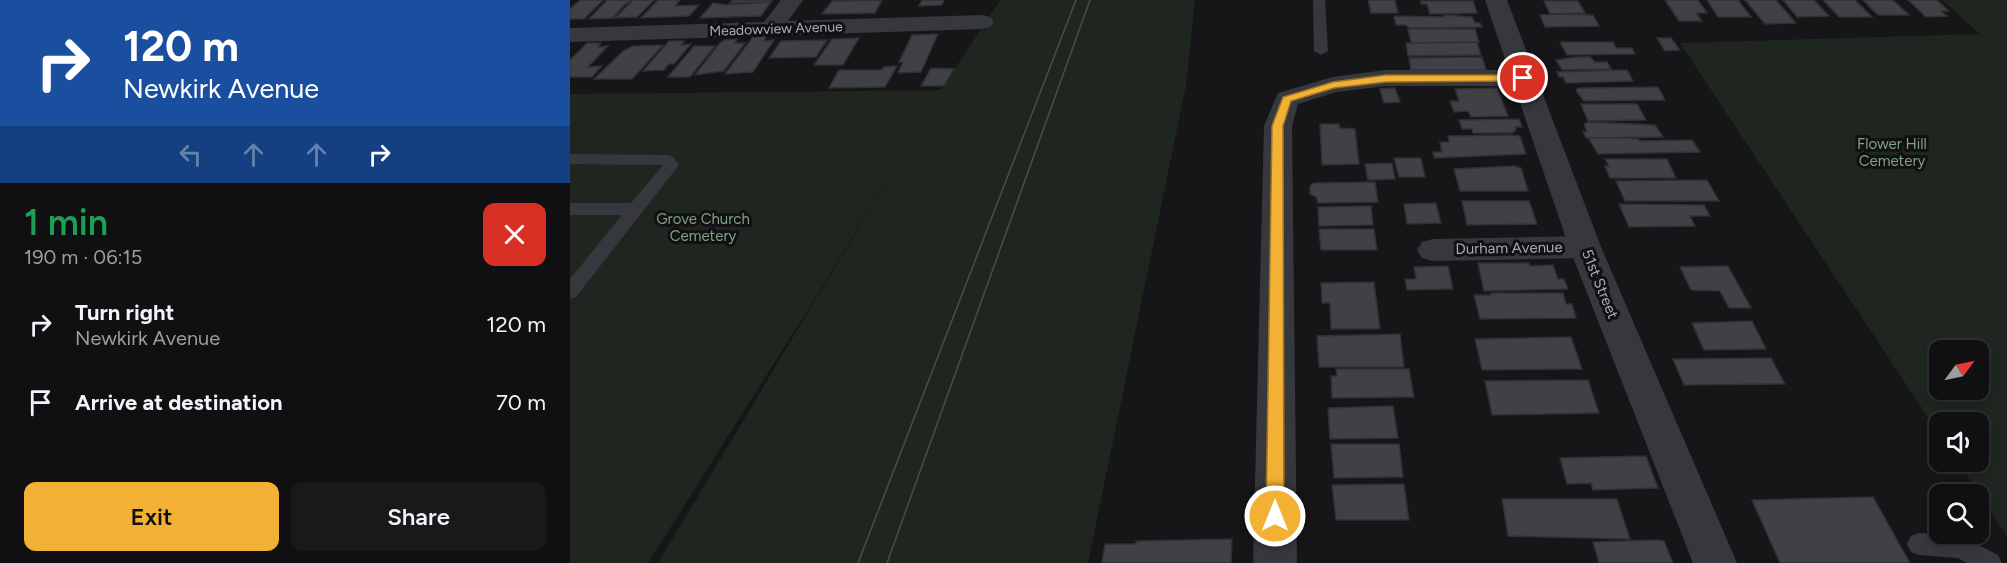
<!DOCTYPE html>
<meta charset="utf-8">
<style>
:root{--surface:#101012;--page:#19191b;--text:#f1f3f6;--muted:#9c9d9f;--line:#303032;--accent:#f2b134}
body{margin:0;font-family:Figtree,sans-serif;background:var(--page);color:var(--text);height:100vh;display:flex;flex-direction:column;font-size:22px;white-space:nowrap}
*{box-sizing:border-box;margin:0}
p{font-size:20px;color:var(--muted)}
.icon{flex:none;width:33px;height:33px;fill:none;stroke:currentColor;stroke-width:2;stroke-linecap:round;stroke-linejoin:round}
.map{position:relative;flex:1;overflow:hidden}
.drawer{display:flex;flex-direction:column;background:var(--surface);width:570px}
.drawer>*{flex:none}
.hud{background:#1a4fa0;color:#fff;overflow:hidden}
.needle{width:39px;rotate:57deg}
.controls{position:absolute;left:1359px;top:340px;display:grid;gap:12px}
.controls a{display:grid;place-items:center;width:60px;height:60px;border-radius:12px;background:var(--surface);box-shadow:0 3px 9px #0003,0 0 0 2px var(--line);font-size:30px}
.pin{position:absolute;display:grid;place-items:center;width:51px;height:51px;color:#fff;margin:-26px;border:3px solid #fff;border-radius:50%;box-shadow:0 2px 6px #0007}
.me{position:absolute;width:66px;margin:-33px;rotate:0deg;stroke-linejoin:round;filter:drop-shadow(0 0 4px #0008)}
.turn{display:flex;align-items:center;gap:21px;height:126px;padding:0 24px;font-size:27px}
.turn .icon{width:78px;height:78px;stroke-width:2.5}
.turn b{display:block;font-size:42px;line-height:51px}
.lanes{display:flex;align-items:center;height:57px;padding:0 24px;background:#0003;justify-content:center;gap:30px;direction:ltr}
.lanes .off{opacity:.35}
.round{display:grid;place-items:center;flex:none;width:63px;height:63px;border-radius:12px;background:var(--page)}
.headline{display:flex;align-items:center;justify-content:space-between;height:102px;padding:0 24px}
h1{font-size:36px;font-weight:600;line-height:45px;color:#1e9e55}
.button{display:flex;gap:12px;margin-top:auto;padding:12px 24px}
.button a{flex:1;height:69px;border-radius:12px;background:var(--accent);color:#111;font-size:24px;font-weight:600;line-height:69px;text-align:center}
.button a+a{background:var(--page);color:var(--text)}
ul{padding:0;list-style:none}
li{display:flex;align-items:center;gap:18px;height:78px;padding:0 24px}
li div{flex:1}
li b{display:block;font-size:22px}
li em{font-style:normal}
main{display:flex;flex:1;min-height:0}
.map>svg:first-child{display:block}
</style>
<main>
<section class="drawer">
<div class="hud">
<div class="turn"><svg class="icon" aria-label="right" viewBox="0 0 24 24"><path d="M7 20v-9h11M14 6l5 5-5 5"/></svg><div><b>120 m</b>Newkirk Avenue</div></div>
<div class="lanes"><svg class="icon off" aria-label="left" viewBox="0 0 24 24"><path d="M17 20v-9H6M10 6l-5 5 5 5"/></svg><svg class="icon off" aria-label="ahead" viewBox="0 0 24 24"><path d="M12 20V5M6 11l6-6 6 6"/></svg><svg class="icon off" aria-label="ahead" viewBox="0 0 24 24"><path d="M12 20V5M6 11l6-6 6 6"/></svg><svg class="icon" aria-label="right" viewBox="0 0 24 24"><path d="M7 20v-9h11M14 6l5 5-5 5"/></svg></div>
</div>
<div class="headline"><div><h1>1 min</h1><p>190 m · 06:15</p></div><a class="round" style="background:#d93025;color:#fff"><svg class="icon" aria-label="close" viewBox="0 0 24 24"><path d="M6 6l12 12M18 6L6 18"/></svg></a></div>
<ul>
<li><svg class="icon" aria-label="right" viewBox="0 0 24 24"><path d="M7 20v-9h11M14 6l5 5-5 5"/></svg><div><b>Turn right</b><p>Newkirk Avenue</p></div><em>120 m</em></li>
<li><svg class="icon" aria-label="arrive" viewBox="0 0 24 24"><path d="M6 21V4h12l-3 4 3 4H6"/></svg><div><b>Arrive at destination</b></div><em>70 m</em></li>
</ul>
<div class="button"><a>Exit</a><a>Share</a></div>
</section>
<div class="map">
<svg width="1437" height="563" viewBox="0 0 1437 563">
<rect width="100%" height="100%" fill="#161618"/>
<path fill="#1e261f" fill-rule="evenodd" d="M 430,0 L 625,0 L 616,85 L 518,563 L 88,563 L 348,128 L 246,297 L 78,563 L 0,563 L 0,94 L 371,90 Z
M 1372,0 L 1437,0 L 1437,536 L 1388,462 L 1408,462 L 1408,423 L 1370,423 L 1369,434 L 1110,43 L 1410,34 ZM 1370,351 L 1408,351 L 1408,390 L 1370,390 Z"/>
<path fill="#404145" stroke="#303034" stroke-width="1.5" d="M 10,0 L 33,0 L 14,19 L 0,19 L 0,9 Z
M 37,0 L 62,0 L 54,5 L 43,18 L 19,19 Z
M 63,0 L 84,0 L 67,17 L 45,18 Z
M 88,0 L 110,0 L 105,6 L 129,5 L 119,16 L 71,18 Z
M 163,0 L 203,0 L 201,2 L 160,3 Z
M 312,0 L 305,13 L 252,14 L 262,1 Z
M 352,0 L 374,0 L 372,5 L 349,6 Z
M 798,0 L 825,0 L 828,13 L 801,13 Z
M 1095,0 L 1128,0 L 1137,13 L 1126,13 L 1132,21 L 1109,21 Z
M 1137,0 L 1168,0 L 1181,17 L 1148,17 Z
M 1175,0 L 1206,0 L 1226,23 L 1195,24 Z
M 1213,0 L 1244,0 L 1259,16 L 1227,17 Z
M 1253,0 L 1285,0 L 1302,17 L 1269,17 Z
M 1293,0 L 1323,0 L 1339,15 L 1308,15 Z
M 1338,0 L 1367,0 L 1379,11 L 1371,11 L 1377,16 L 1356,17 Z
M 851,1 L 903,1 L 907,13 L 860,14 L 857,4 L 851,4 Z
M 974,1 L 1008,1 L 1015,13 L 980,14 Z
M 201,2 L 191,16 L 130,18 L 143,3 L 156,5 Z
M 993,14 L 1023,15 L 1029,26 L 975,27 L 970,15 Z
M 874,15 L 902,17 L 905,23 L 910,23 L 912,27 L 839,28 L 836,25 L 826,25 L 824,16 L 874,17 Z
M 838,29 L 905,29 L 909,42 L 841,43 Z
M 368,34 L 351,72 L 328,73 L 333,62 L 329,62 L 342,35 Z
M 197,36 L 194,41 L 204,40 L 183,72 L 155,74 L 183,37 Z
M 289,38 L 273,65 L 244,65 L 262,39 Z
M 1087,38 L 1101,38 L 1110,50 L 1095,51 Z
M 167,39 L 165,43 L 175,43 L 154,71 L 125,75 L 149,44 L 154,40 Z
M 257,40 L 246,57 L 199,58 L 211,41 Z
M 99,41 L 114,41 L 111,45 L 121,44 L 104,64 L 99,64 L 94,70 L 73,71 Z
M 907,42 L 911,55 L 838,56 L 836,43 Z
M 990,42 L 1043,42 L 1046,48 L 1062,48 L 1065,54 L 997,55 Z
M 17,43 L 31,43 L 28,47 L 38,46 L 18,67 L 32,66 L 22,77 L 0,77 L 0,60 Z
M 93,45 L 62,79 L 24,79 L 53,51 L 63,46 Z
M 124,46 L 145,46 L 120,77 L 98,77 Z
M 912,57 L 916,70 L 841,70 L 839,58 Z
M 1007,57 L 1020,57 L 1025,62 L 1037,62 L 1041,69 L 992,70 L 986,60 Z
M 327,66 L 315,87 L 259,88 L 269,70 L 312,70 L 314,67 Z
M 361,68 L 384,69 L 374,86 L 351,86 Z
M 1057,70 L 1063,81 L 996,83 L 993,77 L 989,77 L 987,72 Z
M 1088,87 L 1095,100 L 1014,101 L 1006,91 L 1008,88 Z
M 825,88 L 830,102 L 814,103 L 810,89 Z
M 927,88 L 938,116 L 901,117 L 898,111 L 884,112 L 880,101 L 889,101 L 885,89 Z
M 1011,104 L 1067,104 L 1076,120 L 1018,121 Z
M 949,119 L 952,127 L 945,127 L 946,130 L 942,133 L 903,133 L 902,129 L 892,129 L 889,120 Z
M 1018,122 L 1085,125 L 1093,137 L 1016,138 L 1013,132 L 1017,132 L 1014,124 Z
M 750,124 L 769,124 L 770,128 L 785,129 L 789,164 L 752,165 Z
M 943,135 L 950,136 L 956,154 L 864,158 L 863,152 L 872,152 L 870,142 L 879,142 L 878,136 Z
M 1018,138 L 1059,138 L 1068,139 L 1070,141 L 1122,140 L 1130,152 L 1028,154 Z
M 824,158 L 851,158 L 855,177 L 829,177 Z
M 1035,159 L 1097,159 L 1106,178 L 1040,178 L 1035,166 L 1039,166 Z
M 822,163 L 825,179 L 798,180 L 795,164 Z
M 944,166 L 951,168 L 958,191 L 890,191 L 884,169 Z
M 1137,180 L 1149,201 L 1055,201 L 1046,181 Z
M 805,182 L 808,202 L 748,203 L 746,197 L 740,194 L 740,186 L 744,183 Z
M 892,201 L 959,201 L 967,224 L 897,225 Z
M 866,203 L 871,223 L 837,224 L 834,204 Z
M 1049,204 L 1134,205 L 1140,216 L 1120,216 L 1125,226 L 1059,227 Z
M 801,206 L 803,225 L 749,226 L 748,207 Z
M 749,229 L 804,229 L 807,250 L 751,250 Z
M 908,263 L 959,263 L 960,266 L 983,265 L 988,279 L 994,279 L 998,289 L 914,291 Z
M 878,266 L 883,289 L 837,290 L 835,279 L 846,279 L 844,267 Z
M 1158,266 L 1181,308 L 1159,308 L 1150,291 L 1121,290 L 1110,267 Z
M 804,282 L 810,329 L 761,329 L 760,303 L 752,303 L 751,283 Z
M 921,293 L 993,293 L 996,304 L 1002,304 L 1006,318 L 910,319 L 904,295 L 921,295 Z
M 1182,321 L 1196,349 L 1134,350 L 1122,323 Z
M 830,334 L 834,367 L 749,367 L 747,336 Z
M 1001,337 L 1012,369 L 912,370 L 905,339 Z
M 1201,358 L 1215,384 L 1114,385 L 1103,359 Z
M 766,369 L 839,369 L 844,397 L 762,398 L 761,376 L 767,376 Z
M 1018,380 L 1029,413 L 922,415 L 915,381 Z
M 823,406 L 828,438 L 760,439 L 758,408 Z
M 761,444 L 829,444 L 833,477 L 764,478 Z
M 1076,456 L 1088,488 L 1023,490 L 1021,483 L 997,484 L 990,458 Z
M 834,484 L 839,520 L 766,520 L 762,485 Z
M 1303,497 L 1340,563 L 1210,563 L 1182,500 Z
M 932,499 L 1047,499 L 1060,539 L 938,536 Z
M 662,539 L 661,563 L 532,563 L 535,544 L 566,544 L 566,541 Z
M 1086,540 L 1094,541 L 1103,563 L 1029,563 L 1023,542 Z"/>
<g fill="none" stroke-linecap="round" stroke-linejoin="round">
<path fill="#37383d" fill-rule="evenodd" d="M 743,0 L 755,0 L 758,51 L 751,55 L 744,51 Z
M 0,154 L 98,155 L 103,157 L 109,165 L 6,297 L 0,299 L 0,279 L 52,215 L 0,215 L 0,203 L 61,203 L 93,165 L 0,164 Z
M 1349,533 L 1391,536 L 1428,555 L 1432,563 L 1397,563 L 1388,558 L 1349,555 L 1341,552 L 1337,544 L 1341,536 Z"/>
<path fill="#37383d" fill-rule="evenodd" d="M 211,0 L 233,0 L 218,21 L 412,15 L 420,17 L 424,22 L 420,27 L 412,29 L 0,42 L 0,28 L 194,22 Z
M 816,70 L 953,70 L 962,73 L 966,78 L 962,83 L 953,86 L 816,86 L 766,92 L 728,104 L 722,126 L 727,563 L 683,563 L 694,126 L 708,93 L 763,77 Z
M 1015,236 L 1026,239 L 1031,247 L 1026,255 L 1015,258 L 863,261 L 852,258 L 847,250 L 852,242 L 863,239 Z"/>
<path fill="#37383d" fill-rule="evenodd" d="M 915,0 L 937,0 L 1031,247 L 1167,563 L 1123,563 L 999,247 Z"/>
<path stroke="#4a4c52" stroke-width="1.5" d="M 288,563 L 506,0
M 317,563 L 520,0"/>
</g>
<path fill="#f2b134" stroke="#9d7322" stroke-width="1.5" d="M 816,75 L 953,75 L 958,78 L 953,81 L 816,82 L 764,88 L 721,101 L 713,126 L 714,516 L 711,522 L 705,525 L 699,522 L 696,516 L 702,126 L 713,97 L 763,82 Z"/>
<g text-anchor="middle" dominant-baseline="central" stroke-width="6" stroke-linejoin="round" paint-order="stroke">
<g font-size="14" fill="#a8adb8" stroke="#111113">
<text transform="translate(206 29) rotate(-2)">Meadowview Avenue</text>
</g>
<g font-size="15" fill="#7fa381" stroke="#111113">
<text x="1322" y="144">Flower Hill<tspan x="1322" dy="17">Cemetery</tspan></text>
<text x="133" y="219">Grove Church<tspan x="133" dy="17">Cemetery</tspan></text>
</g>
<g font-size="15" fill="#a8adb8" stroke="#111113">
<text transform="translate(939 248) rotate(-1)">Durham Avenue</text>
<text transform="translate(1030 284) rotate(68)">51st Street</text>
</g>
</g>
</svg>
<div class="controls">
<a><svg class="needle" viewBox="-14 -14 28 28"><path d="M0-13l5 13h-10z" fill="#e53935"/><path d="M0 13l5-13h-10z" fill="#9c9d9f"/></svg></a>
<a><svg class="icon" aria-label="sound" viewBox="0 0 24 24"><path d="M4 9h4l5-4v14l-5-4H4zM17 9q2 3 0 6"/></svg></a>
<a><svg class="icon" aria-label="search" viewBox="0 0 24 24"><circle cx="10" cy="10" r="6"/><path d="M15 15l6 6"/></svg></a>
</div>
<div class="pin" style="left:953px;top:78px;background:#d93025"><svg class="icon" aria-label="arrive" viewBox="0 0 24 24"><path d="M6 21V4h12l-3 4 3 4H6"/></svg></div>
<svg class="me" style="left:705px;top:516px" viewBox="-20 -20 40 40"><circle r="17" fill="#f2b134" stroke="#fff" stroke-width="3"/><path d="M0-11L8 9 0 5-8 9z" fill="#fff"/></svg>
</div>
</main>
